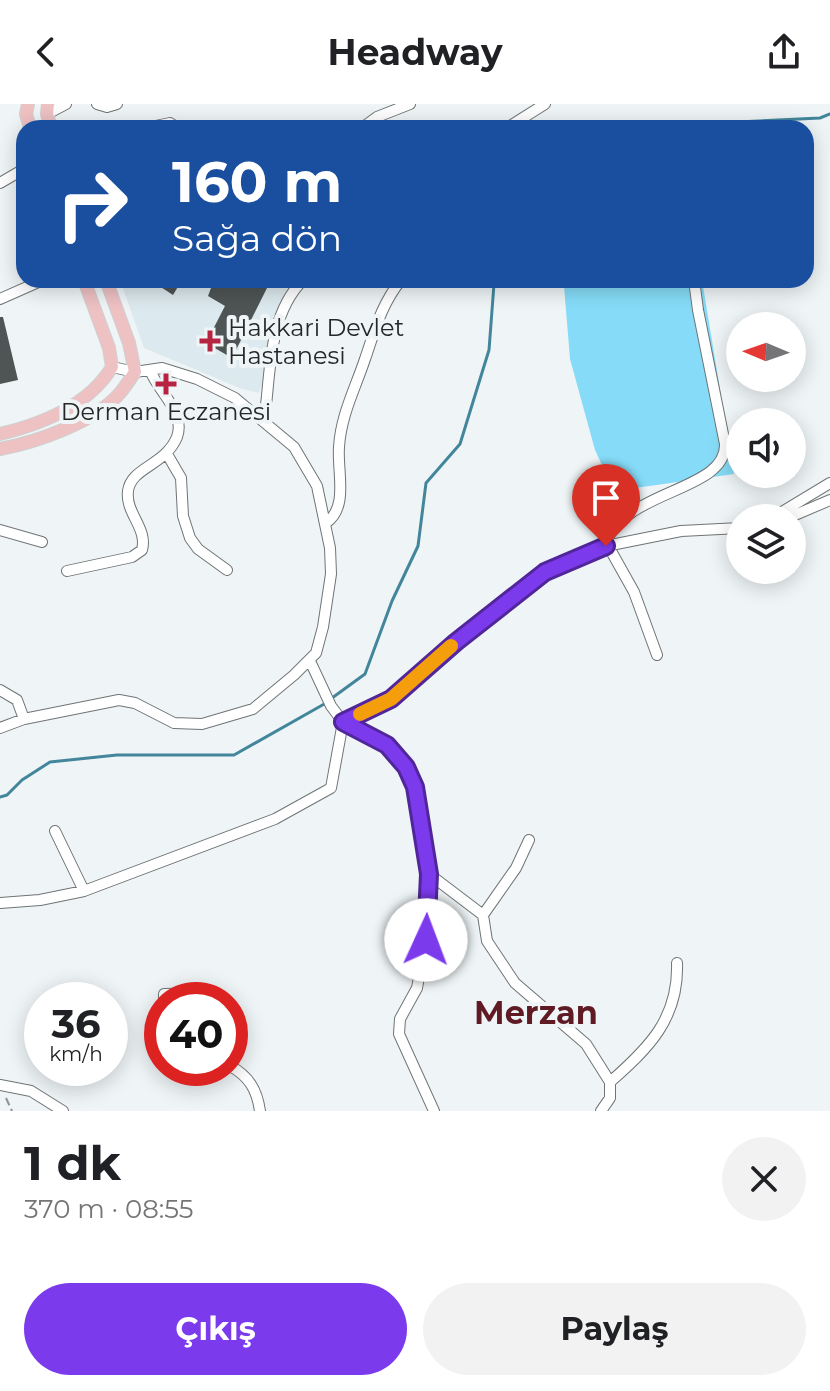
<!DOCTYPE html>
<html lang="tr">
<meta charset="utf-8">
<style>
:root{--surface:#fff;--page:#f2f2f2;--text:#202124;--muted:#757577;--accent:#7c3aed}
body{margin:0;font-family:Montserrat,sans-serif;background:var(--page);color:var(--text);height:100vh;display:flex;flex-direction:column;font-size:30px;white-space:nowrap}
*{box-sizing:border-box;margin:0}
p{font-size:26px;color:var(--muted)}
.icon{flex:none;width:44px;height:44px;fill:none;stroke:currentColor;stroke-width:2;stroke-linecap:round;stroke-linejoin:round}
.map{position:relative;height:1007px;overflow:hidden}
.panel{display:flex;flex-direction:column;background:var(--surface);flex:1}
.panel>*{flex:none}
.top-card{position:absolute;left:16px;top:16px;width:798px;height:168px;border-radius:24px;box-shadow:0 4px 20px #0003;background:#1a4fa0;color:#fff;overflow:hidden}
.needle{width:52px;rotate:272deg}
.buttons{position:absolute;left:726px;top:208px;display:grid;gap:16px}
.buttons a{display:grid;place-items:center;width:80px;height:80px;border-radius:50%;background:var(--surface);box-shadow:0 4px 20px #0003;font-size:40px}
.speed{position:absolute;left:24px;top:878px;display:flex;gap:16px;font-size:40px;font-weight:700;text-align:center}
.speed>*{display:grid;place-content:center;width:104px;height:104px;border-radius:50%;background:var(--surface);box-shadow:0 4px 20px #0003;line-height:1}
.speed small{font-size:20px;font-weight:400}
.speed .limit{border:12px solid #d22;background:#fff;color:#111}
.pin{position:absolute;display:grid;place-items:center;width:68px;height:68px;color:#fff;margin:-82px -34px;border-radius:50% 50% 50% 0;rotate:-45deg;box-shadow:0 0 8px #0007}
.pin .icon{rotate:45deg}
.me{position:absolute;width:88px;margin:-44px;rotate:2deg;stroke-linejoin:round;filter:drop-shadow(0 0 6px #0008)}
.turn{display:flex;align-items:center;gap:28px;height:168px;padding:0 24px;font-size:36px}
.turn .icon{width:104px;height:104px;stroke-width:2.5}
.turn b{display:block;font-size:56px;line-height:68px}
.round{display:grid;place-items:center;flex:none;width:84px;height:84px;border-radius:42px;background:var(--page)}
.headline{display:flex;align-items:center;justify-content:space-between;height:136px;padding:0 24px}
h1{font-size:48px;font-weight:700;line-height:60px}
.button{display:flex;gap:16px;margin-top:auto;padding:16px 24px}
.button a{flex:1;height:92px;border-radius:48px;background:var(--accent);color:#fff;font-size:32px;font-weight:700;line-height:92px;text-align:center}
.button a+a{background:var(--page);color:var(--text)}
header{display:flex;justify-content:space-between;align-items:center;height:104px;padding:0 24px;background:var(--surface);font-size:36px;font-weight:700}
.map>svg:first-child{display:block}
</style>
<header><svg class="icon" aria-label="back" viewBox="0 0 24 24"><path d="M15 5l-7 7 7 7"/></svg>Headway<svg class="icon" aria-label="share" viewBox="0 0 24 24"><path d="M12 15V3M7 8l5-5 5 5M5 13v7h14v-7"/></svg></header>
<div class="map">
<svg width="830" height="1007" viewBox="0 0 830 1007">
<rect width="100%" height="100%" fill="#eff5f7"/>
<path fill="#dce9ee" d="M 120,176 L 296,176 L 288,186 L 281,229 L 259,289 L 242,285 L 144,244 Z"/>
<path fill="#86dcf8" d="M 582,176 L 702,176 L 734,370 L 614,387 L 595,346 L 570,255 L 564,182 Z"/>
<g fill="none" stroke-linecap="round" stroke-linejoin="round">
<path stroke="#43869c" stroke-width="3" d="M 685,24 L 694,20 L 820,14 L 830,10
M 332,594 L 365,570 L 392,497 L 418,442 L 426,379 L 460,340 L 489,246 L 494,180 L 503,176
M 0,693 L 7,691 L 22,676 L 50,658 L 117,651 L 234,651 L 326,599"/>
</g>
<path fill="#4f5455" d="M 150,176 L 182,176 L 173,191 Z
M 214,176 L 271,176 L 232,254 L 206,239 L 225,202 L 208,192 Z
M 0,213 L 3,213 L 18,276 L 0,280 Z"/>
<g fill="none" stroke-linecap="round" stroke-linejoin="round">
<g stroke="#6f7475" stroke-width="12">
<path id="minor" d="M 97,0 L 107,3 L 117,0
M 47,10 L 66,0
M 146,24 L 170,19 L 178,24
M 362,24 L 377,13 L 410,0
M 507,24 L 545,0
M 0,79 L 24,65
M 0,195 L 43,176
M 264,318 C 271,271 267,212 303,176
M 167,350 L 181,374 L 183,412 L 190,434 L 198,445 L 227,466
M 772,414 L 830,379
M 788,414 L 830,396
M 326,419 C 349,403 337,368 339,343 C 341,311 355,285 365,255 C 375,226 381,201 401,176
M 0,426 L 42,438
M 67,467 L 132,453 L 142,446 C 148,424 125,409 128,387 C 131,363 165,362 177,333 C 186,308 158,288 150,266
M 657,551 L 634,488 L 606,438 C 627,385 727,387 725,340 L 698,206 L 694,176
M 310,557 L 331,602 L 343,618 L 387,641 L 406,663 L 415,683 L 429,770 L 426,836 L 417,884 L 400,915 L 399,930 L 434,1007
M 0,586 L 17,596 L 24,615
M 0,624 L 24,615 L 119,596 L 135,599 L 174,619 L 202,620 L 253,605 L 294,571 L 316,549 L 323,523 L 331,470 L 330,444 L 317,382 L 294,343 L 235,294 L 197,275 L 162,264 L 135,268 L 112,263
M 55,727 L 84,787
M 429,770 L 483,811 L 487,837 L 515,879 L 586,940 L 610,978 L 610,994 L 601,1007
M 0,799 L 40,796 L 84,787 L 275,715 L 331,684 L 343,618 L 391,595 L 456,538 L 545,468 L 606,442 L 681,427 L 740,424
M 483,811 L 516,764 L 529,736
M 164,896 L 164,890 L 205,889
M 230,962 C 249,972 257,986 260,1007
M 610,978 C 649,944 679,914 677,859
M 0,981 L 31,987 L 63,1007"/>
</g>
<g stroke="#cfd0d0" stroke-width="14">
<path id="major" d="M 28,0 L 26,10 L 30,24
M 48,0 L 47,10 L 51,24
M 0,330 C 42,320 89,301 112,263 L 109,244 L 84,176
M 0,345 C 37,338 95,318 120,289 C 126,282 130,275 135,268 L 129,239 L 106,176"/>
</g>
<path stroke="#8d9293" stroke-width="2" stroke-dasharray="8 4" stroke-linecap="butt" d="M 6,994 L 12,1007"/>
<use href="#minor" stroke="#fff" stroke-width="10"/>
<use href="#major" stroke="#eec1c3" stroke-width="12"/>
</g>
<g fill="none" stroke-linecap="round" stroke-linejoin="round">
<g stroke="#51269a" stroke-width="20">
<path id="route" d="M 426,836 L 429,770 L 415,683 L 406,663 L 387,641 L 343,618 L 391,595 L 456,538 L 545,468 L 606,442"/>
</g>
<use href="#route" stroke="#7c3aed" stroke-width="14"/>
<path stroke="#f59e0b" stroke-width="14" d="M 360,610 L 391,595 L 451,542"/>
</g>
<g fill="#b62441" stroke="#eff5f7" stroke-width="3">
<path d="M206 225h8v8h8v8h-8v8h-8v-8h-8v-8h8z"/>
<path d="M162 268h8v8h8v8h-8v8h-8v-8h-8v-8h8z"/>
</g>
<g text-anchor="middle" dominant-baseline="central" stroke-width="8" stroke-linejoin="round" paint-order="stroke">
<g font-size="24" fill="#262828" stroke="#eff5f7" text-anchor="start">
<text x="228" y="223">Hakkari Devlet<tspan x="228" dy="28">Hastanesi</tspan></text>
<text x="166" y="307" text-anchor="middle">Derman Eczanesi</text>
</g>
<g font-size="32" font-weight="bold" fill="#5f1a24" stroke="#eff5f7">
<text x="536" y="908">Merzan</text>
</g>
</g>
</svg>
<div class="buttons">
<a><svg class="needle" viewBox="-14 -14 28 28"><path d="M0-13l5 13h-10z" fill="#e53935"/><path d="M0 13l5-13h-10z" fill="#757577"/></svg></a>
<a><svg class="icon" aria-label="sound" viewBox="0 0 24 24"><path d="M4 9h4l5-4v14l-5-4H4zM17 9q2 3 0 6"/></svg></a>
<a><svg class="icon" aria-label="layers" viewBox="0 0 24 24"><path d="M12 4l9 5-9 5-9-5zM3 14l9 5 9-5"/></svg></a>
</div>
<div class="speed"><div>36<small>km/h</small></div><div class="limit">40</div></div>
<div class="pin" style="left:606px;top:442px;background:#d93025"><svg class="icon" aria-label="arrive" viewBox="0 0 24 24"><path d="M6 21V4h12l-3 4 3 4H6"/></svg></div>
<svg class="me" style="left:426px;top:836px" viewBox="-20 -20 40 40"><circle r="19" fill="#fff"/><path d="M0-13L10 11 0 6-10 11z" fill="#7c3aed"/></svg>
<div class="top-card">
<div class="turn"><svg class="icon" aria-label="right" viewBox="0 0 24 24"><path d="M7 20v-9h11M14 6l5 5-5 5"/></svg><div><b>160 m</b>Sağa dön</div></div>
</div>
</div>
<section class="panel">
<div class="headline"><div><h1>1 dk</h1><p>370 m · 08:55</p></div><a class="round"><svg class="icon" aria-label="close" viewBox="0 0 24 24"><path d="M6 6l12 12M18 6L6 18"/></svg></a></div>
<div class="button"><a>Çıkış</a><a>Paylaş</a></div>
</section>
